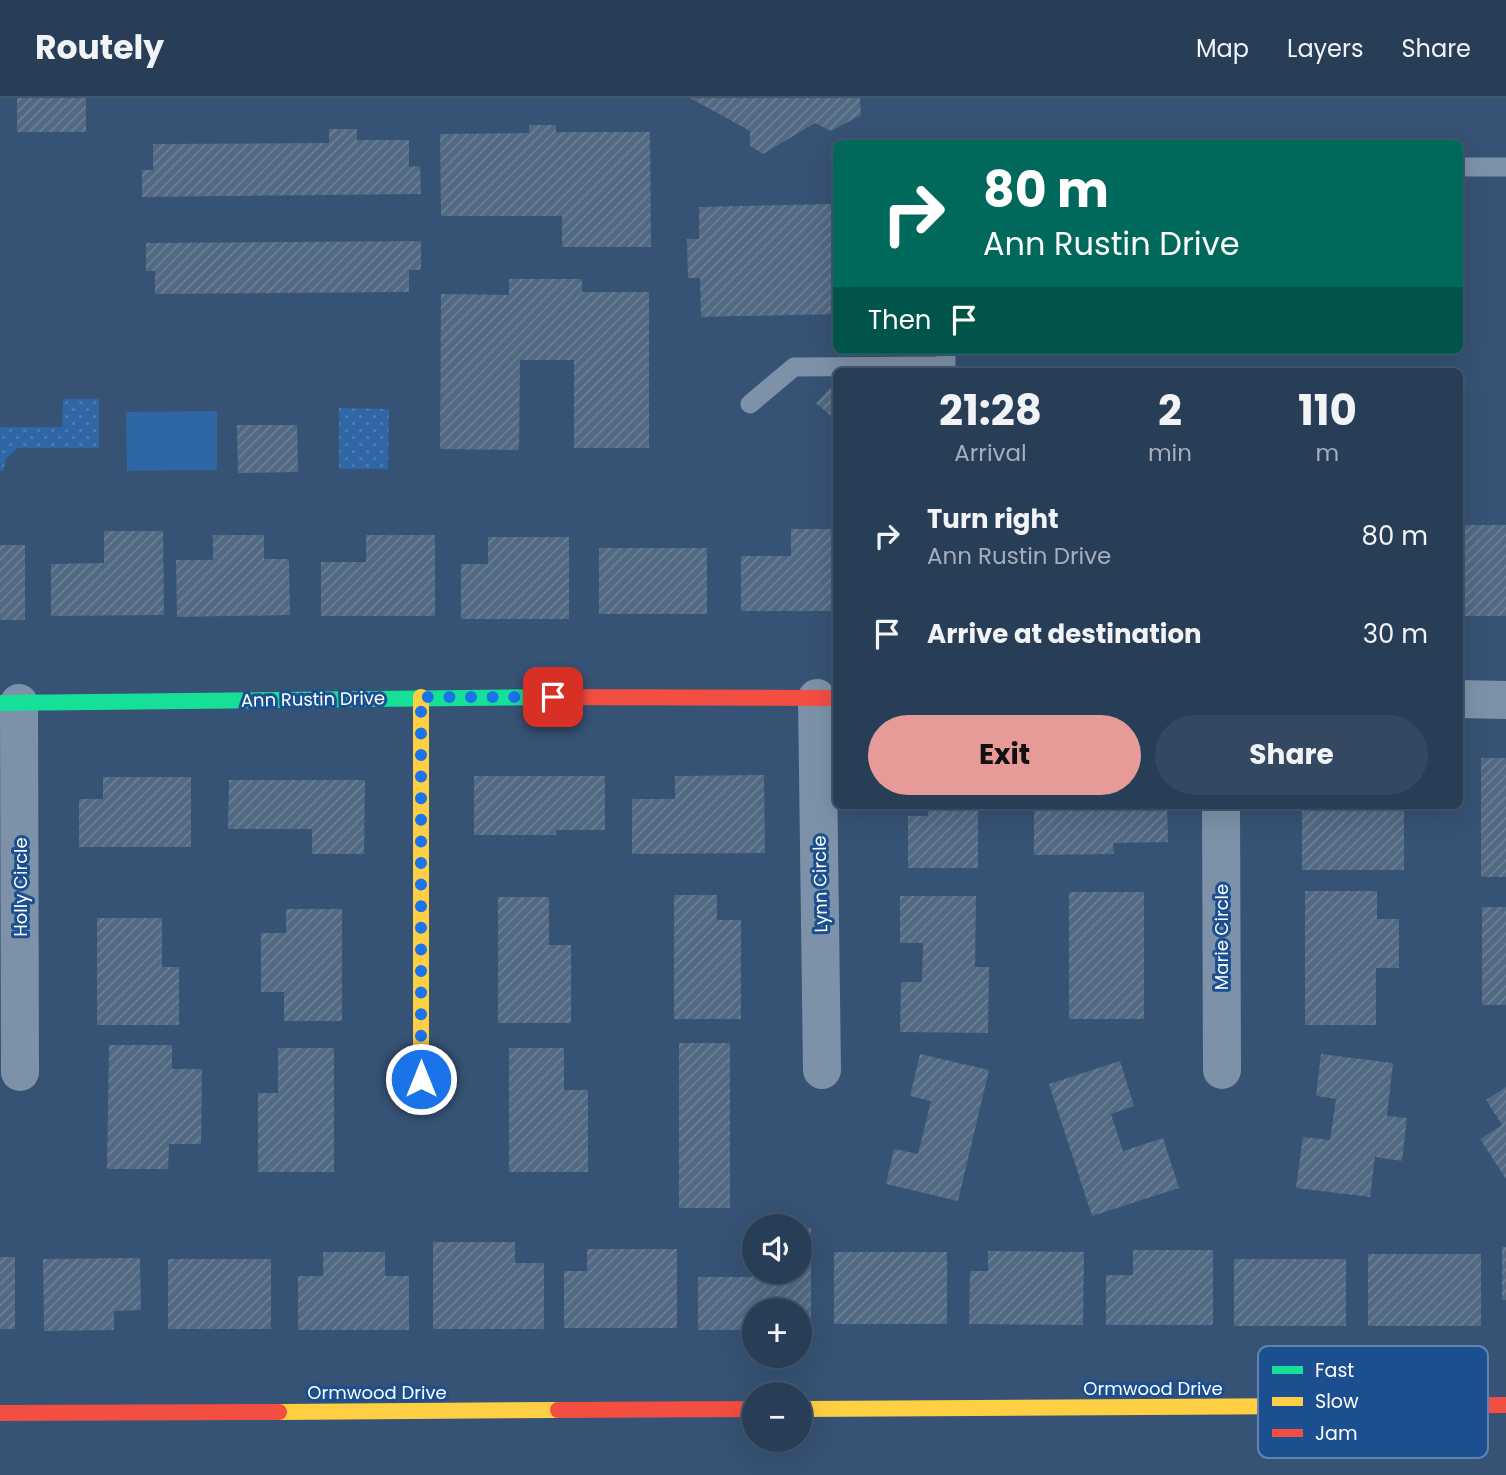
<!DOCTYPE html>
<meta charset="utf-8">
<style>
:root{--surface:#283e57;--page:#344961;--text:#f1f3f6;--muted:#a5aeba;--line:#44576d;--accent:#e69b98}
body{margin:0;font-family:Poppins,sans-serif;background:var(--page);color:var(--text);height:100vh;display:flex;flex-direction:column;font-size:26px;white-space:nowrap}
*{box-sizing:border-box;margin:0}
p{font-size:23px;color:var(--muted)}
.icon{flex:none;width:38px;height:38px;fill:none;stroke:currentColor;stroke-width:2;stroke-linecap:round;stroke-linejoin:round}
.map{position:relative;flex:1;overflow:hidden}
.panel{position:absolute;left:833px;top:270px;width:630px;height:441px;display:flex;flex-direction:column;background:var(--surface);border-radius:10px;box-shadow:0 7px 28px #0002,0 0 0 2px var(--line)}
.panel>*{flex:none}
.top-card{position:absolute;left:833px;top:42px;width:630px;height:214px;border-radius:10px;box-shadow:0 7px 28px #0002,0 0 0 2px var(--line);background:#00695c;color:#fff;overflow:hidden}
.tools{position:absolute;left:742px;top:1116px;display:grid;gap:14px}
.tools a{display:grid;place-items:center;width:70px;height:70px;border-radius:50%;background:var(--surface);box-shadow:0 7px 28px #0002,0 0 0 2px var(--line);font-size:35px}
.pin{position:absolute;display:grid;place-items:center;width:60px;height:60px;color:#fff;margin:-30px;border-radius:14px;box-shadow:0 4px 10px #0006}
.me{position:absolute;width:77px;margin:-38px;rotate:0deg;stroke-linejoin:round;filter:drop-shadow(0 0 5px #0008)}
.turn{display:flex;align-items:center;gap:24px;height:147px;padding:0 35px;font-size:32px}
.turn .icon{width:91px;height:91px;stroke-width:2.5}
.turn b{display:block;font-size:49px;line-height:60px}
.then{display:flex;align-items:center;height:66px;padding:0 35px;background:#0003;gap:14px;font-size:26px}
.eta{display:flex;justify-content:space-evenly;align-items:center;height:119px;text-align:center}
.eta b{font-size:42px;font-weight:700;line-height:49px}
.action{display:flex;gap:14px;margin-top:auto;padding:14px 35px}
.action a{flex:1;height:80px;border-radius:42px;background:var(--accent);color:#111;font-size:28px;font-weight:700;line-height:80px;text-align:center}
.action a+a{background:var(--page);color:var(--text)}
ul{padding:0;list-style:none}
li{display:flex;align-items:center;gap:21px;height:98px;padding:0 35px}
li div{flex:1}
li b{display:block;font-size:26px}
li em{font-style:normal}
header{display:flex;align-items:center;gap:42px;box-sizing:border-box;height:98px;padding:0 35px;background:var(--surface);border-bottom:2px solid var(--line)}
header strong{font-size:33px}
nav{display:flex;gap:38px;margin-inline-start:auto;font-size:24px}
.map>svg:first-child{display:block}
</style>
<header>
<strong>Routely</strong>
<nav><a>Map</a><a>Layers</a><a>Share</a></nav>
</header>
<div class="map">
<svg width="1506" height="1377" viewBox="0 0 1506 1377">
<defs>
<pattern id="park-dots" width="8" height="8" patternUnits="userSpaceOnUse" patternTransform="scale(1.75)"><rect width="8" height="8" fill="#2f66a5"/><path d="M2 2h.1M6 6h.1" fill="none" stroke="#4e7db2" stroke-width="1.8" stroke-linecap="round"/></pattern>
<pattern id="building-hatch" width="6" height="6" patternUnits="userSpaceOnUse" patternTransform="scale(1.75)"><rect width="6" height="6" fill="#526984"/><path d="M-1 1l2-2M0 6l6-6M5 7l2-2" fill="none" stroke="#6c8096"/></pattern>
</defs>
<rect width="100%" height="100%" fill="#365274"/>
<path fill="#2f66a5" d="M 217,313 L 217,372 L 127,373 L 126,314 Z"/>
<path fill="url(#park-dots)" d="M 63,301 L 99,301 L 99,350 L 18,350 L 6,361 L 3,373 L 0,373 L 0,329 L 62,329 Z
M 339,310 L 389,311 L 388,371 L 339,371 Z"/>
<path fill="url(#building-hatch)" d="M 17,0 L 86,0 L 86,34 L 17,34 Z
M 690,0 L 860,0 L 861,17 L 831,33 L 815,25 L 763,56 L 750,48 L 750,33 Z
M 529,27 L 556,27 L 556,34 L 650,34 L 651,149 L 562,149 L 562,118 L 441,118 L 440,36 L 529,35 Z
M 329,31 L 357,31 L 357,42 L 409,42 L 409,69 L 420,68 L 421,96 L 142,99 L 142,72 L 153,72 L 153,46 L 329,45 Z
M 836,106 L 836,216 L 701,219 L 700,180 L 688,180 L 687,141 L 699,141 L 699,109 Z
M 421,143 L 421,172 L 409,172 L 409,194 L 155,196 L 155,173 L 146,173 L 146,145 Z
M 509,181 L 582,181 L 582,194 L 649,194 L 649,350 L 574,350 L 574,262 L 520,262 L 519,352 L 440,351 L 441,196 L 509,197 Z
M 833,287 L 836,291 L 836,314 L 832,319 L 816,305 Z
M 237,327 L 297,327 L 298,374 L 238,375 Z
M 1460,427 L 1506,427 L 1506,518 L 1460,518 Z
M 791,431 L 836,431 L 836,513 L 741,513 L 741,458 L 791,458 Z
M 104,433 L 163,433 L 164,517 L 51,518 L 51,466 L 104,465 Z
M 213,437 L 264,437 L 264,461 L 289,461 L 290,517 L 177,519 L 176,462 L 213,462 Z
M 366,437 L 435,437 L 435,518 L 321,518 L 321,464 L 366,464 Z
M 488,439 L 569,439 L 569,521 L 461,521 L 461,466 L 488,466 Z
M 0,447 L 25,447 L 25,522 L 0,522 Z
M 599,450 L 707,450 L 707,516 L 599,516 Z
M 1481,660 L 1506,660 L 1506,779 L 1481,779 Z
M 764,677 L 765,755 L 632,756 L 632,701 L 675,701 L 675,678 Z
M 474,678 L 605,678 L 605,732 L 556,732 L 556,737 L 474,737 Z
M 103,679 L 191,679 L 191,749 L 79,749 L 79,701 L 103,701 Z
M 229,682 L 365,682 L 364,756 L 312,756 L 312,731 L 228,731 Z
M 928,707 L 978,707 L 978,770 L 908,770 L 908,718 L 928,718 Z
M 1034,707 L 1167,707 L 1168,744 L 1113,745 L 1114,756 L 1034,757 Z
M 1302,707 L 1404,707 L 1404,772 L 1302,772 Z
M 1305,793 L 1377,793 L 1377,821 L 1399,821 L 1399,870 L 1376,870 L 1376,927 L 1305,927 Z
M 1069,794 L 1144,794 L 1144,921 L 1069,921 Z
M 674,797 L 717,797 L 717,822 L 741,822 L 741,921 L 674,921 Z
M 900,798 L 976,798 L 975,869 L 989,869 L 988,935 L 900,934 L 901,884 L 922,884 L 923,845 L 900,845 Z
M 498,799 L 549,799 L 549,847 L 571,847 L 571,925 L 498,925 Z
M 1482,809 L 1506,809 L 1506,907 L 1482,907 Z
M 286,811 L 342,811 L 342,923 L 284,923 L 284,894 L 261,894 L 261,835 L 286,835 Z
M 97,820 L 162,820 L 162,869 L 179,869 L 179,927 L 97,927 Z
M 679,945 L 730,945 L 730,1110 L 679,1110 Z
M 109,947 L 172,947 L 172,971 L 202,971 L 201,1046 L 169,1046 L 168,1071 L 107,1071 Z
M 278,950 L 334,950 L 334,1074 L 258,1074 L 258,995 L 278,995 Z
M 509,950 L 564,950 L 564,992 L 588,992 L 588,1074 L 509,1074 Z
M 920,956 L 989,972 L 958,1103 L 886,1086 L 894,1051 L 918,1056 L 931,1003 L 910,998 Z
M 1321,956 L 1393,965 L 1387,1018 L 1407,1020 L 1402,1063 L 1375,1059 L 1370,1099 L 1296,1090 L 1303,1039 L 1330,1042 L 1336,1001 L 1316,998 Z
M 1120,963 L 1134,1008 L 1111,1016 L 1123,1053 L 1163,1040 L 1179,1090 L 1092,1118 L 1049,986 Z
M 1506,989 L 1506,1081 L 1480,1041 L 1502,1027 L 1486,1002 Z
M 800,1130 L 811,1130 L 811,1232 L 800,1232 L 800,1213 L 754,1213 L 754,1232 L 698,1232 L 698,1179 L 752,1179 L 752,1174 L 800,1174 Z
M 433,1144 L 515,1144 L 515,1165 L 544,1165 L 544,1231 L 433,1231 Z
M 1502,1149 L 1506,1149 L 1506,1202 L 1502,1202 Z
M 587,1151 L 677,1151 L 677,1230 L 564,1230 L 564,1173 L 587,1173 Z
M 1133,1152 L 1213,1152 L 1213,1227 L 1106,1227 L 1106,1177 L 1133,1177 Z
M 988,1153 L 1084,1154 L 1083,1227 L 969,1226 L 970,1173 L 988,1173 Z
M 323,1154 L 385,1154 L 385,1178 L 409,1178 L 409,1232 L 298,1232 L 298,1178 L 323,1178 Z
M 834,1154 L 947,1154 L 947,1226 L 834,1226 Z
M 1368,1156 L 1481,1156 L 1481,1228 L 1368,1228 Z
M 0,1159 L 15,1159 L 15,1231 L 0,1231 Z
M 140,1160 L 141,1212 L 114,1213 L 114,1232 L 44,1233 L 43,1161 Z
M 168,1161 L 271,1161 L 271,1231 L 168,1231 Z
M 1234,1161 L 1346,1161 L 1346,1228 L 1234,1228 Z"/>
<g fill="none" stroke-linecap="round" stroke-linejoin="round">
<path stroke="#7d92a8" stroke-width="19" d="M 1460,69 L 1506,69
M 750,306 L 794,269 L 946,268 L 946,252"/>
<path stroke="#7d92a8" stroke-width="38" d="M 817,600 L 822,972
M 1460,601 L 1506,602
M 19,605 L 20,974
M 1221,707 L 1222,972"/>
<path stroke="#16e098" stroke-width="16" d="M 0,605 L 549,599"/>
<path stroke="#ffcf43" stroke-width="16" d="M 421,599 L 421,981
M 800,1311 L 1298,1308
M 279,1314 L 558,1312"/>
<path stroke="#f24e42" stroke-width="16" d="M 549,599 L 836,600
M 1298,1308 L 1506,1307
M 558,1312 L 754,1311
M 0,1315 L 279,1314"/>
</g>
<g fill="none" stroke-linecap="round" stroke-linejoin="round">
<path stroke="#1a73e8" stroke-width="12" stroke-dasharray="0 21.6" d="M 421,981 L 421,599 L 553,599"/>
</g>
<g text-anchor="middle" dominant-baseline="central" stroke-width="6" stroke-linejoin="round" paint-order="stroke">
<g font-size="18" fill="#fff" stroke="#1b4f8f">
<text transform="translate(313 601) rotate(-1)">Ann Rustin Drive</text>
<text transform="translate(820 786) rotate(-91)">Lynn Circle</text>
<text transform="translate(20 789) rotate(-90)">Holly Circle</text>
<text transform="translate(1221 839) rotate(-90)">Marie Circle</text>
<text x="1153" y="1290">Ormwood Drive</text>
<text x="377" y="1294">Ormwood Drive</text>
</g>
</g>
<rect x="1258" y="1248" width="230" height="112" rx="10" fill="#1b4f8f" stroke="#5f84b1" stroke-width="2"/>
<rect x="1272" y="1268" width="31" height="8" fill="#16e098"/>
<rect x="1272" y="1299" width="31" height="9" fill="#ffcf43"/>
<rect x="1272" y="1331" width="31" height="8" fill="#f24e42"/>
<g font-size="19" fill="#fff">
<text x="1315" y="1279">Fast</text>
<text x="1315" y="1310">Slow</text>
<text x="1315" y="1342">Jam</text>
</g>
</svg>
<div class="tools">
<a><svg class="icon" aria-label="sound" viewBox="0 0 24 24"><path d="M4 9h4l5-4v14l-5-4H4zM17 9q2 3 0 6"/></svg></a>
<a>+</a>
<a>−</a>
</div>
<div class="pin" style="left:553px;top:599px;background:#d93025"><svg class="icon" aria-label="arrive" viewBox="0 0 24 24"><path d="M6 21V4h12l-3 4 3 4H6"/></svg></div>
<svg class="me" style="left:421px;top:981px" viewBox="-20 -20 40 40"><circle r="17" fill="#1a73e8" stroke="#fff" stroke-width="3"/><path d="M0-11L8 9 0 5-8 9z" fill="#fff"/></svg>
<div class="top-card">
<div class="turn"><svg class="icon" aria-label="right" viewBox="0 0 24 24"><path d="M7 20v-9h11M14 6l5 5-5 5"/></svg><div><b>80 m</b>Ann Rustin Drive</div></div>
<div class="then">Then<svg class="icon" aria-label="arrive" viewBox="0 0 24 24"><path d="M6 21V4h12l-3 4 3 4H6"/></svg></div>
</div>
<section class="panel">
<div class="eta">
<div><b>21:28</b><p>Arrival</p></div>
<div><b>2</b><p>min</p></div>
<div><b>110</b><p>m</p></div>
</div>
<ul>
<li><svg class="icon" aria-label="right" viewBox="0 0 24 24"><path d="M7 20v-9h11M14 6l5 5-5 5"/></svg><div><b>Turn right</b><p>Ann Rustin Drive</p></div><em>80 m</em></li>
<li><svg class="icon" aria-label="arrive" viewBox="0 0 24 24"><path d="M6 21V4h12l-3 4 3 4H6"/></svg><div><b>Arrive at destination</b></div><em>30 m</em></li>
</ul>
<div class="action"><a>Exit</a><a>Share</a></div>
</section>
</div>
